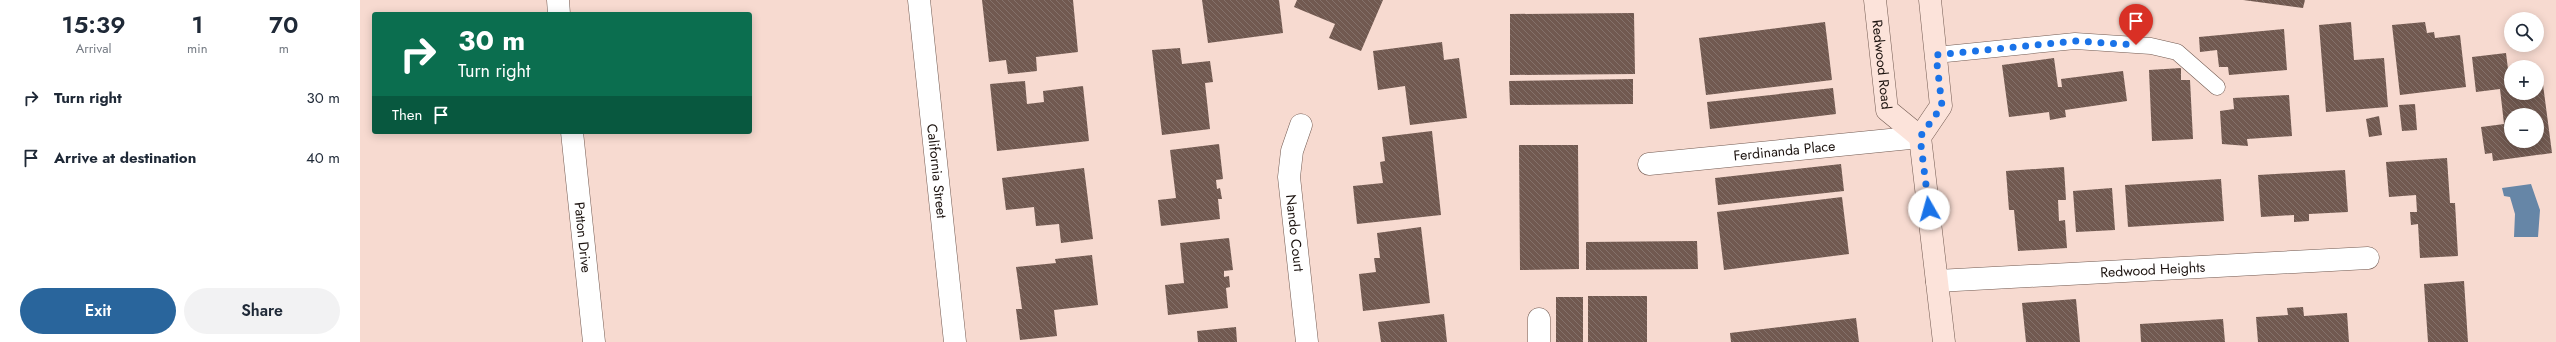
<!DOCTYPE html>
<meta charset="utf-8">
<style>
:root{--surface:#fff;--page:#f2f2f3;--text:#1f2937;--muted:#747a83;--accent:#29659c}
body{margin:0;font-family:Jost,sans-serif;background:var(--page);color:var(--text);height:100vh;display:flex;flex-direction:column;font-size:15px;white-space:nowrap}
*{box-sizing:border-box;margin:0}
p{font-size:13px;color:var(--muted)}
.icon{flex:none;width:22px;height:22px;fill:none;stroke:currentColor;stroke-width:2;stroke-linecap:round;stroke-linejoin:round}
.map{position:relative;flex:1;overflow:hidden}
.side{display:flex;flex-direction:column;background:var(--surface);width:360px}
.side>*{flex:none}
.top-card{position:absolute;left:12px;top:12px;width:380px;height:122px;border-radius:4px;box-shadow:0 2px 10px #0003;background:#0b6e4f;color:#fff;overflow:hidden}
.fabs{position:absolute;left:2144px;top:12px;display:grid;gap:8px}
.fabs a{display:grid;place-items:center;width:40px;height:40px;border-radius:50%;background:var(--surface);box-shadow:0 2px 10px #0003;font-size:20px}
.pin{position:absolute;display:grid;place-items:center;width:34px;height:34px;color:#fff;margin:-41px -17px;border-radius:50% 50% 50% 0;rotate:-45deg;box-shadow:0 0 4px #0007}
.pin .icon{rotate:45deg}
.me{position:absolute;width:44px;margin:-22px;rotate:353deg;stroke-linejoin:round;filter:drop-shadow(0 0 3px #0008)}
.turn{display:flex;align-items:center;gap:14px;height:84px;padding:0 20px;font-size:18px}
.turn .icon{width:52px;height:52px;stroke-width:2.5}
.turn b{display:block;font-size:28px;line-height:34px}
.then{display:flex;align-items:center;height:38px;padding:0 20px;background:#0003;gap:8px;font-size:15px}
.eta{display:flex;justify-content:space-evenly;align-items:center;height:68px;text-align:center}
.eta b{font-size:24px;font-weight:600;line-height:28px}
.primary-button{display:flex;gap:8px;margin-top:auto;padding:8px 20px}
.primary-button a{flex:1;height:46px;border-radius:24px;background:var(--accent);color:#fff;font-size:16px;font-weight:600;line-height:46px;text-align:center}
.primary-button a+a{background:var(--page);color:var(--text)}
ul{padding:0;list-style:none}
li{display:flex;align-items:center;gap:12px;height:60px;padding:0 20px}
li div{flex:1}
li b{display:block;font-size:15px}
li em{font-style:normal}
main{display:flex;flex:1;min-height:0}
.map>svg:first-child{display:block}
</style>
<main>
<section class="side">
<div class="eta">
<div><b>15:39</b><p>Arrival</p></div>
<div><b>1</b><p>min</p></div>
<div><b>70</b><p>m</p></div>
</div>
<ul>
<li><svg class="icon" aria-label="right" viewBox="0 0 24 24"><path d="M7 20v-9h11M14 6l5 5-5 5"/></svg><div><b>Turn right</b></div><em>30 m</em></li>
<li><svg class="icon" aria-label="arrive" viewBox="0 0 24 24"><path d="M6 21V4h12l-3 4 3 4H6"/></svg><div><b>Arrive at destination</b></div><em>40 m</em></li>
</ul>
<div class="primary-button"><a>Exit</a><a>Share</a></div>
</section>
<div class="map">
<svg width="2196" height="342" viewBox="0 0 2196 342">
<defs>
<pattern id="building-back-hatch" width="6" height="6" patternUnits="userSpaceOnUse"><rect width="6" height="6" fill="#715950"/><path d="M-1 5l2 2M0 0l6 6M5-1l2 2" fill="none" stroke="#84716a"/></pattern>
</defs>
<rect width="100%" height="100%" fill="#f7dad0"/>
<path fill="#6686a7" d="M 2171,184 L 2180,210 L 2178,237 L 2154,237 L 2155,214 L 2150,197 L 2144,196 L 2142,188 Z"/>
<path fill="url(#building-back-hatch)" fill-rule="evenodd" d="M 622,0 L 713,0 L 718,52 L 676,57 L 677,71 L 648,74 L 646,60 L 629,62 Z
M 842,0 L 919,0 L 923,33 L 848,43 Z
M 937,0 L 1023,0 L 1001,51 L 969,38 L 975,24 L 934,7 Z
M 1883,0 L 1945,0 L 1943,8 Z
M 1274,13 L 1275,74 L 1150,75 L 1150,14 Z
M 1465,22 L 1472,80 L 1346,95 L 1339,38 Z
M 1991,22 L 1994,60 L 2024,58 L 2028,107 L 1966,112 L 1959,25 Z
M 2065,22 L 2067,33 L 2074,32 L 2075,38 L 2100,35 L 2106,87 L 2040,95 L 2032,25 Z
M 1924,29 L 1927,70 L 1869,75 L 1868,67 L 1859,67 L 1857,50 L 1840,52 L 1839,37 Z
M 1082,42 L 1084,60 L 1099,58 L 1107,118 L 1050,125 L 1045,86 L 1018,90 L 1013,51 Z
M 820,48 L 822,64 L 850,61 L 853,82 L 845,83 L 850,129 L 802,135 L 792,50 Z
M 2146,53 L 2151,93 L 2177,93 L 2177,78 L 2182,77 L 2192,153 L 2133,161 L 2132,153 L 2125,154 L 2121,127 L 2144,124 L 2140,89 L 2116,92 L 2112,57 ZM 2151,115 L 2177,115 L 2177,141 L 2151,141 Z
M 1694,58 L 1698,87 L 1702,87 L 1701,79 L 1763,71 L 1767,101 L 1705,110 L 1706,117 L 1690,120 L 1689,112 L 1649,117 L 1642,65 Z
M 1821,68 L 1821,80 L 1830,80 L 1833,139 L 1792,141 L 1789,70 Z
M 1273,79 L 1273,104 L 1150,105 L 1149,81 Z
M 665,81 L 667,104 L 684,102 L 683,91 L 723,86 L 729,141 L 637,151 L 630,84 Z
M 1473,88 L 1476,114 L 1350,129 L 1347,102 Z
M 1929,95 L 1932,136 L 1887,139 L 1888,146 L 1862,144 L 1860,111 L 1874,109 L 1873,98 Z
M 2055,104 L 2057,130 L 2042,131 L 2039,105 Z
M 2019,116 L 2022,135 L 2009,137 L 2006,119 Z
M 1072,131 L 1081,215 L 997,224 L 993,186 L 1023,183 L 1020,162 L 1025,161 L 1022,137 Z
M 859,144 L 863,179 L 856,180 L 857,189 L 860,188 L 862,199 L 858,199 L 860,219 L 801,226 L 798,200 L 816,198 L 810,150 Z
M 1159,145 L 1218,145 L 1219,269 L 1160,270 Z
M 2087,158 L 2090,203 L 2095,203 L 2098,256 L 2060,258 L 2058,224 L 2051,225 L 2050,212 L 2057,212 L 2056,195 L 2029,197 L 2026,162 Z
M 1481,164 L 1484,191 L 1358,205 L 1355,178 Z
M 1704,167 L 1706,200 L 1698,200 L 1699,221 L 1705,220 L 1707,248 L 1658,251 L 1654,210 L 1649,210 L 1646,171 Z
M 724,168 L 733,239 L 701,243 L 699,224 L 676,226 L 674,207 L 646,210 L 642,178 Z
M 1985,170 L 1988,212 L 1949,214 L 1949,221 L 1934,222 L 1934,215 L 1901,217 L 1898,175 Z
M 1861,179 L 1864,221 L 1768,227 L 1765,185 Z
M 1752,188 L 1755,230 L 1716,232 L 1713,191 Z
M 1482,197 L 1489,254 L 1364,270 L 1357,212 Z
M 1061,227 L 1070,303 L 1003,311 L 999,274 L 1016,272 L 1014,258 L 1020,258 L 1017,233 Z
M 869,238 L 873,270 L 864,271 L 864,277 L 869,276 L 870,287 L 866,288 L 868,308 L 808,315 L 805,285 L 824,283 L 820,243 Z
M 1337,241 L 1338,269 L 1226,270 L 1226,242 Z
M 732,255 L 738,305 L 694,310 L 697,336 L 660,340 L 656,309 L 662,309 L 656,267 L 696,263 L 695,259 Z
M 2104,281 L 2108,342 L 2068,342 L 2064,284 Z
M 1228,296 L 1287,296 L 1287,342 L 1228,342 Z
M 1196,297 L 1223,297 L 1223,342 L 1196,342 Z
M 1716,299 L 1720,342 L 1666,342 L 1662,303 Z
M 1943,307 L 1944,316 L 1987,313 L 1989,342 L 1898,342 L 1896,317 L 1928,315 L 1927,308 Z
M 1084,314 L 1087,342 L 1021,342 L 1018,322 Z
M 1496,318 L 1499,342 L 1371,342 L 1370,333 Z
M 1863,319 L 1865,342 L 1781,342 L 1780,324 Z
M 876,327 L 877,342 L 838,342 L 837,331 Z"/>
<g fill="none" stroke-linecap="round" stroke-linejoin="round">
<g stroke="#725a51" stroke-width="17">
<path id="lane" d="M 1576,55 L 1715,41 L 1791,46 L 1817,52 L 1857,87"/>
</g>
<g stroke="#725a51" stroke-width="23">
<g id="street">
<path d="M 198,0 L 199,14"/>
<path id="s1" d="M 559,0 L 595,342"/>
<path id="s2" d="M 941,125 L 932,151 L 929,177 L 947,342"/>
<path id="s3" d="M 212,132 L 234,342"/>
<path id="s4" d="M 1289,164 L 1560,137"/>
<path id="s5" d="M 1577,281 L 2008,258"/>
<path d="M 1179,319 L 1179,342"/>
</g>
</g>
<g stroke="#725a51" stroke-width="23">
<g id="secondary">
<path id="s6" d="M 1515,0 L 1527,110 L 1560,137"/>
<path d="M 1570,0 L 1581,106 L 1560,137 L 1584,342"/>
</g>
</g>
<use href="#lane" stroke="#fff" stroke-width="16"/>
<use href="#street" stroke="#fff" stroke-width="22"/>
<use href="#secondary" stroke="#fce3da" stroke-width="22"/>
</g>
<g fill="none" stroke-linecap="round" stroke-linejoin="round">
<path stroke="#1a73e8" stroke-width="7" stroke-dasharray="0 12.6" d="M 1569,209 L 1560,137 L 1582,106 L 1576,55 L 1715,41 L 1776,45"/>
</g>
<g text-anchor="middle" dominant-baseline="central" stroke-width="4" stroke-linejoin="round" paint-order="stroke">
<g font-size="14" fill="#1c130f" stroke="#fbeae4">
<text stroke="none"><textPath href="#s6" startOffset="65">Redwood Road</textPath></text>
<text stroke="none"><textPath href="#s4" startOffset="136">Ferdinanda Place</textPath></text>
<text stroke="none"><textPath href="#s1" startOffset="172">California Street</textPath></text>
<text stroke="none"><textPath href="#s2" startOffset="110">Nando Court</textPath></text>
<text stroke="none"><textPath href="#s3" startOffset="106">Patton Drive</textPath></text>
<text stroke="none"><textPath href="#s5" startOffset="216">Redwood Heights</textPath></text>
</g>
</g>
</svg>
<div class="fabs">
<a><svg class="icon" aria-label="search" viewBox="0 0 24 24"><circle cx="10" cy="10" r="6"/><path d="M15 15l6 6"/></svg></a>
<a>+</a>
<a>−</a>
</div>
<div class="pin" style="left:1776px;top:45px;background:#d93025"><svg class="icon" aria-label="arrive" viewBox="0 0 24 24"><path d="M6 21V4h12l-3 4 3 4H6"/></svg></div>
<svg class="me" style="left:1569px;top:209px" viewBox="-20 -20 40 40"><circle r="19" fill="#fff"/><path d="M0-13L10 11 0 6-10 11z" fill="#1a73e8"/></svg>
<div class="top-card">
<div class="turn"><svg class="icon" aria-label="right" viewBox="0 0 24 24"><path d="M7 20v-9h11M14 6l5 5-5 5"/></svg><div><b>30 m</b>Turn right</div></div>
<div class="then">Then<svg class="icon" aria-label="arrive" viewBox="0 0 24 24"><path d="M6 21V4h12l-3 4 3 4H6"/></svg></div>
</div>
</div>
</main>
